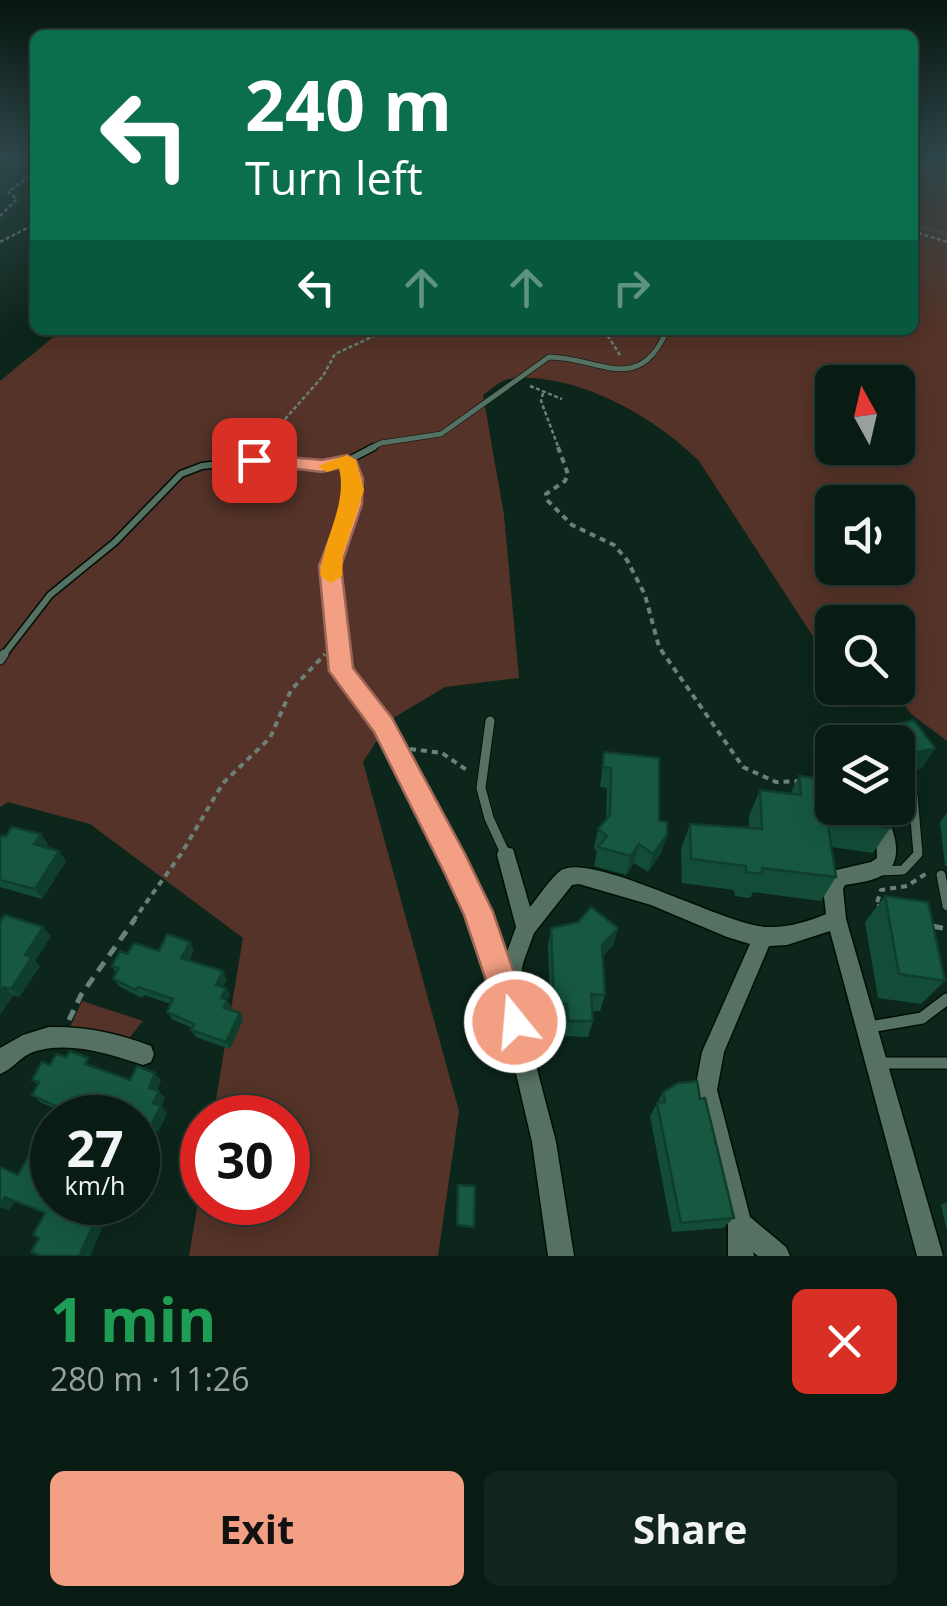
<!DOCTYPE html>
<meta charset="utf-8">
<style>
:root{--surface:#091c14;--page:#12251d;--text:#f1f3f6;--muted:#99a1a0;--line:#293a34;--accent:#f39f84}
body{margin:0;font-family:"Open Sans",sans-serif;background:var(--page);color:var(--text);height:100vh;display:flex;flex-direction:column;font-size:38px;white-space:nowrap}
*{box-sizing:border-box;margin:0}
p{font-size:32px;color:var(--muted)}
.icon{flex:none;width:55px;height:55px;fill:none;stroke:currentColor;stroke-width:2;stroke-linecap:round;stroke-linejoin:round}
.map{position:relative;height:1256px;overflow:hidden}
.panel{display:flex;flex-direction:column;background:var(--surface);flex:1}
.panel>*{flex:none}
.guide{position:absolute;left:30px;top:30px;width:888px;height:305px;border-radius:15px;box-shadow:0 5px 25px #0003,0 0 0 2px var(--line);background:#0b6e4f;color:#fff;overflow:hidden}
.needle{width:65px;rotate:352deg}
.tools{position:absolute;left:815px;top:365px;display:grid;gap:20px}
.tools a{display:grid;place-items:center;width:100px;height:100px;border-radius:15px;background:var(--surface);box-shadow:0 5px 25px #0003,0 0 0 2px var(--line);font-size:50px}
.speed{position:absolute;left:30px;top:1095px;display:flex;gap:20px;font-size:50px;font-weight:700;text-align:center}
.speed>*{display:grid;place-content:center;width:130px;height:130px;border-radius:50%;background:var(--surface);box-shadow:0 5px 25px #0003,0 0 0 2px var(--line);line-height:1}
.speed small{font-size:25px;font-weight:400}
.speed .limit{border:15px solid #d22;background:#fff;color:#111}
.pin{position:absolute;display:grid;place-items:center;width:85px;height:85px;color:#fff;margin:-42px;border-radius:20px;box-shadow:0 5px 15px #0006}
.me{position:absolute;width:110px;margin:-55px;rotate:343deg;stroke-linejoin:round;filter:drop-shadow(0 0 8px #0008)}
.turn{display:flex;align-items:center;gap:35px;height:210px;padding:0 50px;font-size:45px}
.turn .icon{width:130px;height:130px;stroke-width:2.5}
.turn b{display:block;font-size:70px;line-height:85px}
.lanes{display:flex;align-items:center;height:95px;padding:0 50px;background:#0003;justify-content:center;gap:50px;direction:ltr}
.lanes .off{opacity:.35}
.round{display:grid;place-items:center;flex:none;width:105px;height:105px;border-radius:15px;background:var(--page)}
.head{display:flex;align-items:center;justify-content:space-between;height:170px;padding:0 50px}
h1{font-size:60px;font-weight:700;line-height:75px;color:#1e9e55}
.action{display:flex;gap:20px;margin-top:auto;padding:20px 50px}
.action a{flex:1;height:115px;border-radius:15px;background:var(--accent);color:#111;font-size:40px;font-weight:700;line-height:115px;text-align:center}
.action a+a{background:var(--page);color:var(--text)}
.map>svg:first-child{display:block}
</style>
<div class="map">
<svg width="947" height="1256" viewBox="0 0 947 1256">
<rect width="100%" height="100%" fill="#0c261b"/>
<path fill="#553328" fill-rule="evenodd" d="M 913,157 L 947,157 L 947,741 L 911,714 L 893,688 L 898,688 L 898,622 L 832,622 L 832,654 L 825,655 L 699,461 C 656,417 573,370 509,379 C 500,380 491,390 483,395 L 504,515 L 519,678 L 445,687 L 390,720 L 363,762 L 459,1111 L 438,1256 L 189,1256 L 202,1177 L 202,1202 L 288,1202 L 288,1118 L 213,1117 L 243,938 L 90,824 L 8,802 L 0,807 L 0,381 L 62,330 L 912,330 ZM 832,382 L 898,382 L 898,448 L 832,448 ZM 832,502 L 898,502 L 898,568 L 832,568 Z
M 82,1001 L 143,1021 L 130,1037 L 68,1032 Z"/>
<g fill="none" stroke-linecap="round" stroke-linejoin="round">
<path stroke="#52423f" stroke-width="4" d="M 912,225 L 947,234"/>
<g stroke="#000f06" stroke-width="6">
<path id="lane-far3" d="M 369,449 L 381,443 L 441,434 L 549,357 C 598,357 639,397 667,330"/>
</g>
<g stroke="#000f06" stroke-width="9">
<path id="lane-far2" d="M 2,657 L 50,595 L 115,542 L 181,474 L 202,466 L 253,460 L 322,466 L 347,461
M 340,657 C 337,629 329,597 330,569 C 332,526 366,509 347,461 L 374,447"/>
</g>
<g stroke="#000f06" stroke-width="11">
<path id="lane-far1" d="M 339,654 L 341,671 L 383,725 L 481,921
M 0,660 L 4,654
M 490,721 L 481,788 L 489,818 L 506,855
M 879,871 L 903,870 L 918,854 L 913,796
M 941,875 L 947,906"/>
</g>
<g stroke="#000f06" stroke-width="14">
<path id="lane" d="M 480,919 L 503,982
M 870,1027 L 922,1018 L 947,999
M 882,1063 L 947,1063"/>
</g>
<g stroke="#000f06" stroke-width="3">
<path id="street" d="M 863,808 L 882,808 C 895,829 908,866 877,878 C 867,882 855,883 845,885 L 843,889 L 846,919 L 943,1256 L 917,1256 L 830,931 L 787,945 L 769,946 L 724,1052 L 717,1090 L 750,1217 L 786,1247 L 790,1256 L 758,1256 L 753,1252 L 754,1256 L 728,1256 L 728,1224 L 695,1090 L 702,1052 L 750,944 L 727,937 L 651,905 L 579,884 L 572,885 L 534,933 L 523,963 L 518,996 L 556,1142 L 574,1256 L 548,1256 L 532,1142 L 498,996 L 503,963 L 516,927 L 497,855 L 499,849 L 506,847 L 513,849 L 530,907 C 539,896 549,880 560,871 C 589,850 724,925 766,927 C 787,928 807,922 826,914 L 823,888 L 832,871 L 871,862 L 877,858 L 876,833 Z
M 49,1027 C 84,1026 118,1033 151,1046 L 154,1054 L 151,1062 L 143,1065 C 110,1054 68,1040 33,1052 C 20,1057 13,1069 0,1074 L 0,1048 L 23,1035 Z"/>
</g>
<path stroke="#6b8077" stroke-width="2.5" stroke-dasharray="4 2.5" stroke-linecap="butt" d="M 0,216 L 17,199 L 8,192 L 35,172
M 912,231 L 947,242
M 0,242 L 35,224
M 604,330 L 620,355
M 530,386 L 562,399
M 543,393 L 541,401 L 559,449
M 269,447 L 278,427 L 323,376 L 335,354 L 387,330"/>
<path stroke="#6b8077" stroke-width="4" stroke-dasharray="6 5" stroke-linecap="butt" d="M 558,447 L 568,474 L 565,481 L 546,494 L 546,499 L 572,525 L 614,545 L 627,560 L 645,595 L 659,647 L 743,767 L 776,782 L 800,781
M 410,749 L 442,753 L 468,771
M 883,906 L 876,906 L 881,890 L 907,886 L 927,873
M 133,921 L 181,854 L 223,783 L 270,738 L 291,690 L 325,654"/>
<path stroke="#6b8077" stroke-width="5" stroke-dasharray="11 8" stroke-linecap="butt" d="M 932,926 L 947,929
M 69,1020 L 81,995 L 135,919"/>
<use href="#lane-far3" stroke="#547163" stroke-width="5"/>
<use href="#lane-far2" stroke="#547163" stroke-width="6"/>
<use href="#lane-far1" stroke="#547163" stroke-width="9"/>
<use href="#lane" stroke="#547163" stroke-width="11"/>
<use href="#street" fill="#547163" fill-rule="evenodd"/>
</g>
<path fill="#134d37" d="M 914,720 L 935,748 L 922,768 L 912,771 L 901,787 L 898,788 L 898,742 L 857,742 L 862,733 Z
M 604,752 L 659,821 L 667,835 L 661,853 L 648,872 L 634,863 L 626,875 L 594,866 L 597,851 L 594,848 L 598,829 L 606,819 L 607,788 L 600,787 Z
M 799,776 L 890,828 L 873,853 L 831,847 L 836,877 L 821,901 L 753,892 L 750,898 L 735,896 L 734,890 L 682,883 L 681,849 L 690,824 L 749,828 L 749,816 L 760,790 L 790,794 Z
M 947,813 L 947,866 L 945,866 L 940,822 Z
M 0,836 L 48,844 L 46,847 L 66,861 L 42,899 L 0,887 Z
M 885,896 L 945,981 L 921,1004 L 878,998 L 865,922 Z
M 0,922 L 51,936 L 35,961 L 40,966 L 19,997 L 13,995 L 0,1015 Z
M 551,928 L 618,928 L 613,945 L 602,957 L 605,995 L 600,1011 L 592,1011 L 593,1021 L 588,1037 L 565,1036 L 564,1020 L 551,1019 L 548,945 Z
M 194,950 L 189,961 L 227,979 L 223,987 L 226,988 L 230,995 L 227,1000 L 231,1007 L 230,1010 L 240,1013 L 243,1020 L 230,1049 L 196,1037 L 191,1030 L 192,1028 L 172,1019 L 167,1012 L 171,1004 L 144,995 L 142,998 L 119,986 L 113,979 L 116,973 L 112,966 L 159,951 Z
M 66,1057 L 95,1066 L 94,1067 L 130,1080 L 161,1080 L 157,1090 L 165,1098 L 161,1106 L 167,1113 L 158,1132 L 150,1129 L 143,1142 L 138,1140 L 138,1118 L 69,1115 L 40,1102 L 32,1095 L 38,1085 L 32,1080 L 50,1065 Z
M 663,1092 L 700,1099 L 734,1218 L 723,1228 L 672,1232 L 650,1116 Z
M 946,1202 L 947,1202 L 947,1231 L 941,1205 Z"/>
<path fill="#0f3e2d" d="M 935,748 L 922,768 L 912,771 L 901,787 L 898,788 L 898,768 L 906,755 Z
M 41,834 L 48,844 L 41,854 L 34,844 Z
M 667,835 L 661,853 L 648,872 L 653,854 Z
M 639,844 L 634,863 L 626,875 L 631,856 Z
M 59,851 L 66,861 L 42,899 L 35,889 Z
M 43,927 L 51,936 L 35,961 L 40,966 L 19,997 L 11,989 L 25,955 Z
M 618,928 L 613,945 L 597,962 L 602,945 Z
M 190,942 L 194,950 L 186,966 L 181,958 Z
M 223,971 L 227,979 L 220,992 L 216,985 Z
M 4,987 L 13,995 L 0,1015 L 0,993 Z
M 226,988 L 230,995 L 227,1000 L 231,1007 L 228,1015 L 221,998 Z
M 240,1013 L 243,1020 L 230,1049 L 226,1042 Z
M 155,1073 L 161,1080 L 155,1095 L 149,1088 Z
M 159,1091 L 165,1098 L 161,1106 L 167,1113 L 158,1132 L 151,1125 L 153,1103 Z
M 143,1122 L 150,1129 L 143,1142 L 138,1137 L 138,1132 Z
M 49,1163 L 52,1166 L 52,1177 L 47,1188 L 38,1182 Z
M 5,1197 L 14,1202 L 9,1211 L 0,1207 Z
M 96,1202 L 106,1202 L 103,1209 L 109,1213 L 90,1256 L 79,1256 Z"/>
<path fill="#165940" stroke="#0f3e2d" stroke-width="2.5" d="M 914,720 L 935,748 L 906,755 L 914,767 L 898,771 L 898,742 L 869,742 L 862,733 Z
M 604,752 L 659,758 L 659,821 L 667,822 L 667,835 L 653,854 L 639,844 L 631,856 L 598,847 L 607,836 L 598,829 L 610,815 L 611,768 L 603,767 Z
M 799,776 L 832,780 L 832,808 L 888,808 L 890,828 L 827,819 L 836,877 L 762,868 L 762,874 L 746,872 L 746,866 L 691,859 L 690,824 L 762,829 L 760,790 L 801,795 Z
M 12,827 L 41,834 L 34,844 L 59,851 L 35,889 L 0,880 L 0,836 L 6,836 Z
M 885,896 L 928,902 L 945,981 L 899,974 Z
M 591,907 L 618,928 L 602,945 L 605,995 L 591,994 L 593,1021 L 568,1021 L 567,1004 L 554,1003 L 551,928 L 578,922 Z
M 5,915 L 43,927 L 25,955 L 32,957 L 11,989 L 4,987 L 0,993 L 0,922 Z
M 167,934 L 190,942 L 181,958 L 223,971 L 216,985 L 226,988 L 221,998 L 227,1000 L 224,1008 L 240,1013 L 226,1042 L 191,1030 L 194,1024 L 167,1012 L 173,999 L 138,987 L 136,990 L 113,979 L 119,968 L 112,966 L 120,951 L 127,954 L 134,943 L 159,951 Z
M 70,1051 L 88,1058 L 85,1064 L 130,1080 L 137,1066 L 155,1073 L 149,1088 L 159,1091 L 153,1103 L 161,1106 L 151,1125 L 143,1122 L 138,1132 L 138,1118 L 68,1118 L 70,1113 L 32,1095 L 39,1082 L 32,1080 L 42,1062 L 50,1065 L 56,1054 L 66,1057 Z
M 697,1081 L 700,1099 L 705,1098 L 734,1218 L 681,1223 L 657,1103 L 665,1102 L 663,1092 L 678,1083 Z
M 29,1155 L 49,1163 L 38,1182 L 52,1188 L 52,1202 L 96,1202 L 94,1205 L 101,1208 L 79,1256 L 40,1256 L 31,1252 L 39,1238 L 33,1235 L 45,1213 L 5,1197 L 0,1205 L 0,1167 L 18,1175 Z
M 458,1185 L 475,1186 L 474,1227 L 457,1225 Z"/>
<linearGradient id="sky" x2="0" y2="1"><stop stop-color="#07150f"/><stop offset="0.47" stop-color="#2e474a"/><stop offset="1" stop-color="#2e474a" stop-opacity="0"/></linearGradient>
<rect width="947" height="333" fill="url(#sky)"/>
<path fill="#f39f84" stroke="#9e6756" stroke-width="2.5" d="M 254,454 L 322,460 L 347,455 L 356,460 L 363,479 L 362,504 L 341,566 L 353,668 L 392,718 L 465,854 L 493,912 L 531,1022 L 527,1034 L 515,1039 L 504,1034 L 464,915 L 444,872 L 374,732 L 329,671 L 319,566 L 343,504 L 344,479 L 340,468 L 322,472 L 247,463 L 244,460 Z"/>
<path fill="#f59e0b" d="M 347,455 L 356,460 L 364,490 L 343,554 L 342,576 L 331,583 L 320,576 C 323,538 348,505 339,468 L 327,472 L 318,466 Z"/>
</svg>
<div class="tools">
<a><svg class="needle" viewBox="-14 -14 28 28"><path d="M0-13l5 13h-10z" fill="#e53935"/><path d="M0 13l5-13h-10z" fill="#99a1a0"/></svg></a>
<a><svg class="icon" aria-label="sound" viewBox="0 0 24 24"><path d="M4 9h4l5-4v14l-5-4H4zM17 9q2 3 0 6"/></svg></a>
<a><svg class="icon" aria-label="search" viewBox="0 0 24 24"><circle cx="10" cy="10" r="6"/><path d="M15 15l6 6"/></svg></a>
<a><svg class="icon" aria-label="layers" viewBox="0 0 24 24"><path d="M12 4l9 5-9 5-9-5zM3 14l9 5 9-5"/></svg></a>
</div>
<div class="speed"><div>27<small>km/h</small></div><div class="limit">30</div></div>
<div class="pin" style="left:254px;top:460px;background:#d93025"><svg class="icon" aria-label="arrive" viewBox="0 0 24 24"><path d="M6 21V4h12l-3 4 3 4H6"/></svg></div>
<svg class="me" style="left:515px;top:1022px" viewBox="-20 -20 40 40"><circle r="17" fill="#f39f84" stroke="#fff" stroke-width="3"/><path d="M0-11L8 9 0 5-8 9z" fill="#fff"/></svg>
<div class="guide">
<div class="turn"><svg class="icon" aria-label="left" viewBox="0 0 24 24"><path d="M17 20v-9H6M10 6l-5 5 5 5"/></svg><div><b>240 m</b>Turn left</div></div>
<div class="lanes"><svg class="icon" aria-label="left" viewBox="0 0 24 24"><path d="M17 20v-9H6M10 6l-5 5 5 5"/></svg><svg class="icon off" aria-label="ahead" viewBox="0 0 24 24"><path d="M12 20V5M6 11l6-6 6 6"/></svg><svg class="icon off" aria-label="ahead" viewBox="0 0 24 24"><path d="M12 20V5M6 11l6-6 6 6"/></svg><svg class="icon off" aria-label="right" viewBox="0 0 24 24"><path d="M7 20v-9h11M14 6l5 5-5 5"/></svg></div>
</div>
</div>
<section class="panel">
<div class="head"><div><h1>1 min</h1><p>280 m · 11:26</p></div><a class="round" style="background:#d93025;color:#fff"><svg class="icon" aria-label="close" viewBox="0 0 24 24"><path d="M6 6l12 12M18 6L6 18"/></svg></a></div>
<div class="action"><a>Exit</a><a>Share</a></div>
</section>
